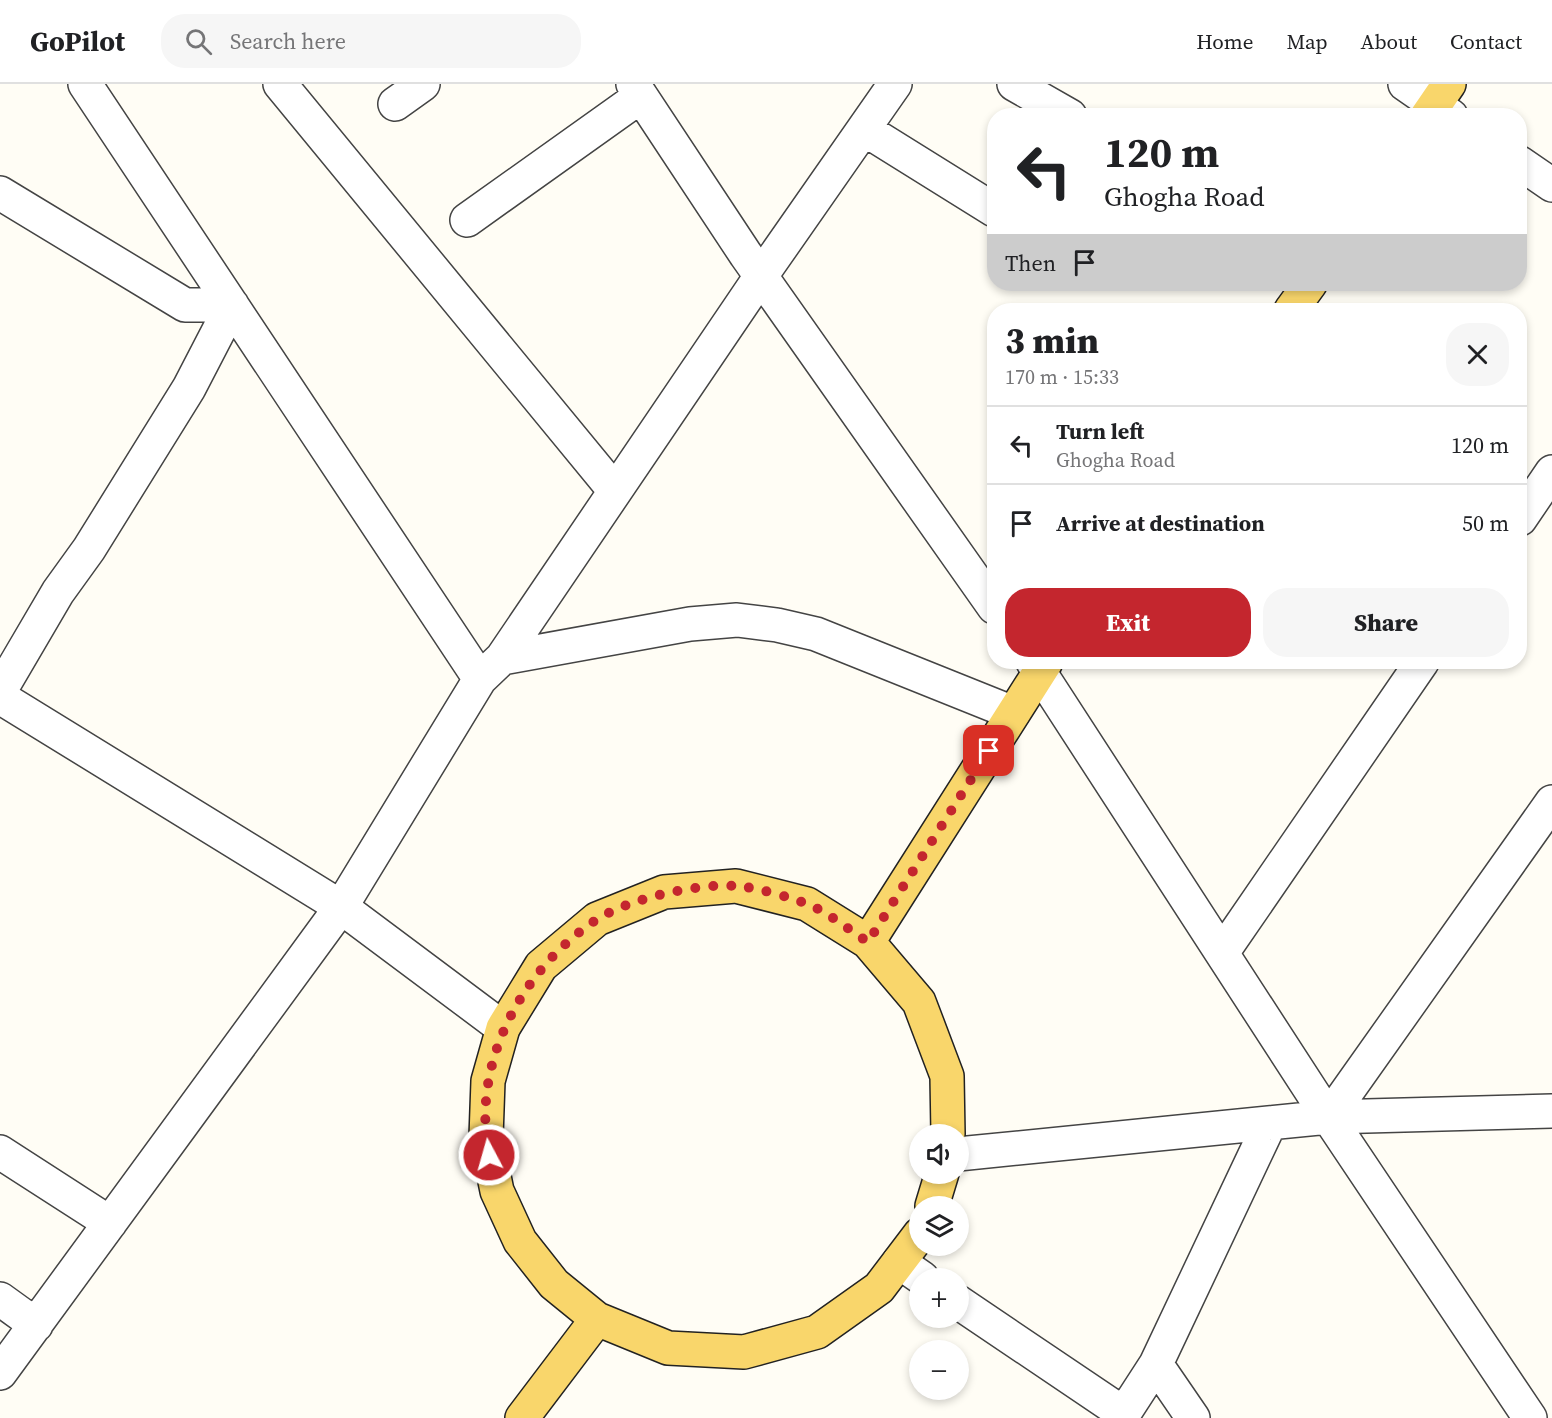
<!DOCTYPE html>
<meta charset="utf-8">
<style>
:root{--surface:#fff;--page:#f6f6f6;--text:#202124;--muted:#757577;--line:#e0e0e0;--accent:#c4262e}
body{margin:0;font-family:"Source Serif 4",serif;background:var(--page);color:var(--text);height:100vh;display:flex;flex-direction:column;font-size:22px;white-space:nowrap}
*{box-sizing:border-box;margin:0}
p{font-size:20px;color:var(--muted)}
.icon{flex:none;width:33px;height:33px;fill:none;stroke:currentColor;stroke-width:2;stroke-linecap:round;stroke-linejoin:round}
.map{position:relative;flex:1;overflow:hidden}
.details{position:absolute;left:987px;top:219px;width:540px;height:366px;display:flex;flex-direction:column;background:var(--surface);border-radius:24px;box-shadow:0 3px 9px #0003}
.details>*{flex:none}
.banner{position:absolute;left:987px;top:24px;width:540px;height:183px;border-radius:24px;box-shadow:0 3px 9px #0003;background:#fff;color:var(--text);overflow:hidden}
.fabs{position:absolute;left:909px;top:1040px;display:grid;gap:12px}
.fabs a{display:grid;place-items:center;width:60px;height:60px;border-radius:50%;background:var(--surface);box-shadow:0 3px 9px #0003;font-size:30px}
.pin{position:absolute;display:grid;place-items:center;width:51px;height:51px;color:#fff;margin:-26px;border-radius:12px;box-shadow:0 3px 9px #0006}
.me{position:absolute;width:66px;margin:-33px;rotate:354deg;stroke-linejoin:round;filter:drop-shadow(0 0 4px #0008)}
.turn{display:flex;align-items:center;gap:21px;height:126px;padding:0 18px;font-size:27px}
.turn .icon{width:78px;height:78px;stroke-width:2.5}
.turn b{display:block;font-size:42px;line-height:51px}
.then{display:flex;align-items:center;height:57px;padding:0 18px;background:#0003;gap:12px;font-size:22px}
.round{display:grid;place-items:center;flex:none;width:63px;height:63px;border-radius:24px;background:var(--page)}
.overview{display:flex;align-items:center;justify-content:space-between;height:102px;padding:0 18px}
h1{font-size:36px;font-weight:800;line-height:45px}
.primary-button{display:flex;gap:12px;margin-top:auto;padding:12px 18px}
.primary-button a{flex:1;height:69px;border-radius:24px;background:var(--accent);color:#fff;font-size:24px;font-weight:800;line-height:69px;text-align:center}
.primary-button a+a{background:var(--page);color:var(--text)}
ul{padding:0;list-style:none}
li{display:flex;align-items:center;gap:18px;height:78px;padding:0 18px;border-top:2px solid var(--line)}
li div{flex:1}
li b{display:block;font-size:22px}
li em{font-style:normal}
header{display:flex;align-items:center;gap:36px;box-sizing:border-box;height:84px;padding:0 30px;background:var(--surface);border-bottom:2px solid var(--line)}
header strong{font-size:28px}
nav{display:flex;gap:33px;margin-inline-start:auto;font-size:21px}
.search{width:420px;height:54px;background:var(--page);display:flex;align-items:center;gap:15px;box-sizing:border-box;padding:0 21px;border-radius:24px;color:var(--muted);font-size:22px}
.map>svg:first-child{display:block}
</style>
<header>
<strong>GoPilot</strong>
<div class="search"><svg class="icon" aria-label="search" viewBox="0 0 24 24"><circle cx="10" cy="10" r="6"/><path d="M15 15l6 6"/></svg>Search here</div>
<nav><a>Home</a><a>Map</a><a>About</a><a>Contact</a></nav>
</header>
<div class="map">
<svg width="1552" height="1334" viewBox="0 0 1552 1334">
<rect width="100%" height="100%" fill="#fffdf5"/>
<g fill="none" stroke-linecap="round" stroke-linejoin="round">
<g stroke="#444" stroke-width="36">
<path id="minor" d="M 85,0 L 480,595
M 280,0 L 615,407
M 633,0 L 746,171 L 994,523
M 1014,0 L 1070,32
M 1405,0 L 1451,32
M 395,20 L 423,0
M 864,45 L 994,126
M 1520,79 L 1552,101
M 0,109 L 185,221 L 232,221 L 189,304 L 89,465 L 58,508 L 0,607
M 467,136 L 641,12
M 1520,435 L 1552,388
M 502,574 L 690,540 L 737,536 L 777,541 L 816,550 L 1013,629
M 1033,578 L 1321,1022 L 1530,1334
M 0,613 L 341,823 L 503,944
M 1222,869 L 1422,578
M 1329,1033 L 1552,718
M 0,1068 L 110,1139
M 958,1070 L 1329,1033 L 1552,1027
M 899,1178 L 922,1194
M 0,1215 L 36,1241
M 958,1218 L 1124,1330
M 1156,1280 L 1193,1334
M 0,1289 L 341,823 L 480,595 L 502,574 L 761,192 L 895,0
M 1121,1334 L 1156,1280 L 1270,1039"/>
</g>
<g stroke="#222" stroke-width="36">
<path id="major" d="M 1427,32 L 1449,0
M 1291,226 L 1310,200
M 868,858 L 1046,578
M 932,1122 L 942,1089
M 920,1150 L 879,1204 L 817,1248 L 744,1268 L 668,1264 L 597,1235 L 554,1200 L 520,1157 L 497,1107 L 486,1053 L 488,997 L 503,944 L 541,882 L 597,835 L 664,808 L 736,802 L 807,820 L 868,858 L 919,918 L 947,992 L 948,1050
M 522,1334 L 597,1235"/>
</g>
<use href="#minor" stroke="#fff" stroke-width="33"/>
<use href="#major" stroke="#f9d66b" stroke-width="33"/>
</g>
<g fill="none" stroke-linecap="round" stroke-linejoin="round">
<path stroke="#c4262e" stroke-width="10" stroke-dasharray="0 18" d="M 489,1071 C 471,980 521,886 596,836 C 628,815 697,799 736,802 C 754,803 790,813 807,820 C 828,828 849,846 868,858 L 989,667"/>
</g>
</svg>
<div class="fabs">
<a><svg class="icon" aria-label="sound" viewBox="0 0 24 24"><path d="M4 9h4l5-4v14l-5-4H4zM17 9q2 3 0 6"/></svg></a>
<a><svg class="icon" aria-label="layers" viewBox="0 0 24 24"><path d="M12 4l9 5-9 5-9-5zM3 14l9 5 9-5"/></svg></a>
<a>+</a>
<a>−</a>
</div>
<div class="pin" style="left:989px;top:667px;background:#d93025"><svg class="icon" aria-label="arrive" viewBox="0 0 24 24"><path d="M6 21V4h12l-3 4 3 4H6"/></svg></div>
<svg class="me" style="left:489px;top:1071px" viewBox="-20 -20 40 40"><circle r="17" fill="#c4262e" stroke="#fff" stroke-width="3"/><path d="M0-11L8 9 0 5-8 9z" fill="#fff"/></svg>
<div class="banner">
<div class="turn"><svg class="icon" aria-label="left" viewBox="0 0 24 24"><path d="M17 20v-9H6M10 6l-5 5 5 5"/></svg><div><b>120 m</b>Ghogha Road</div></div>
<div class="then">Then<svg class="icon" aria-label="arrive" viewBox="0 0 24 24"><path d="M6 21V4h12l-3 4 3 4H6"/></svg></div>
</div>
<section class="details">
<div class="overview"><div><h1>3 min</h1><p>170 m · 15:33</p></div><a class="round"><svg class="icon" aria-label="close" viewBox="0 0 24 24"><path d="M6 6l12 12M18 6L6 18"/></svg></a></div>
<ul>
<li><svg class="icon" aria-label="left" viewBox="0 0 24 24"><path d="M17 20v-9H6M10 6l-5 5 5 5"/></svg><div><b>Turn left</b><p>Ghogha Road</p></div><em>120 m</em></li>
<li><svg class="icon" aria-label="arrive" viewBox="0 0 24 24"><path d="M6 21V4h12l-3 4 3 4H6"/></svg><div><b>Arrive at destination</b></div><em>50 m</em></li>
</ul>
<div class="primary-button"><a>Exit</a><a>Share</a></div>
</section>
</div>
